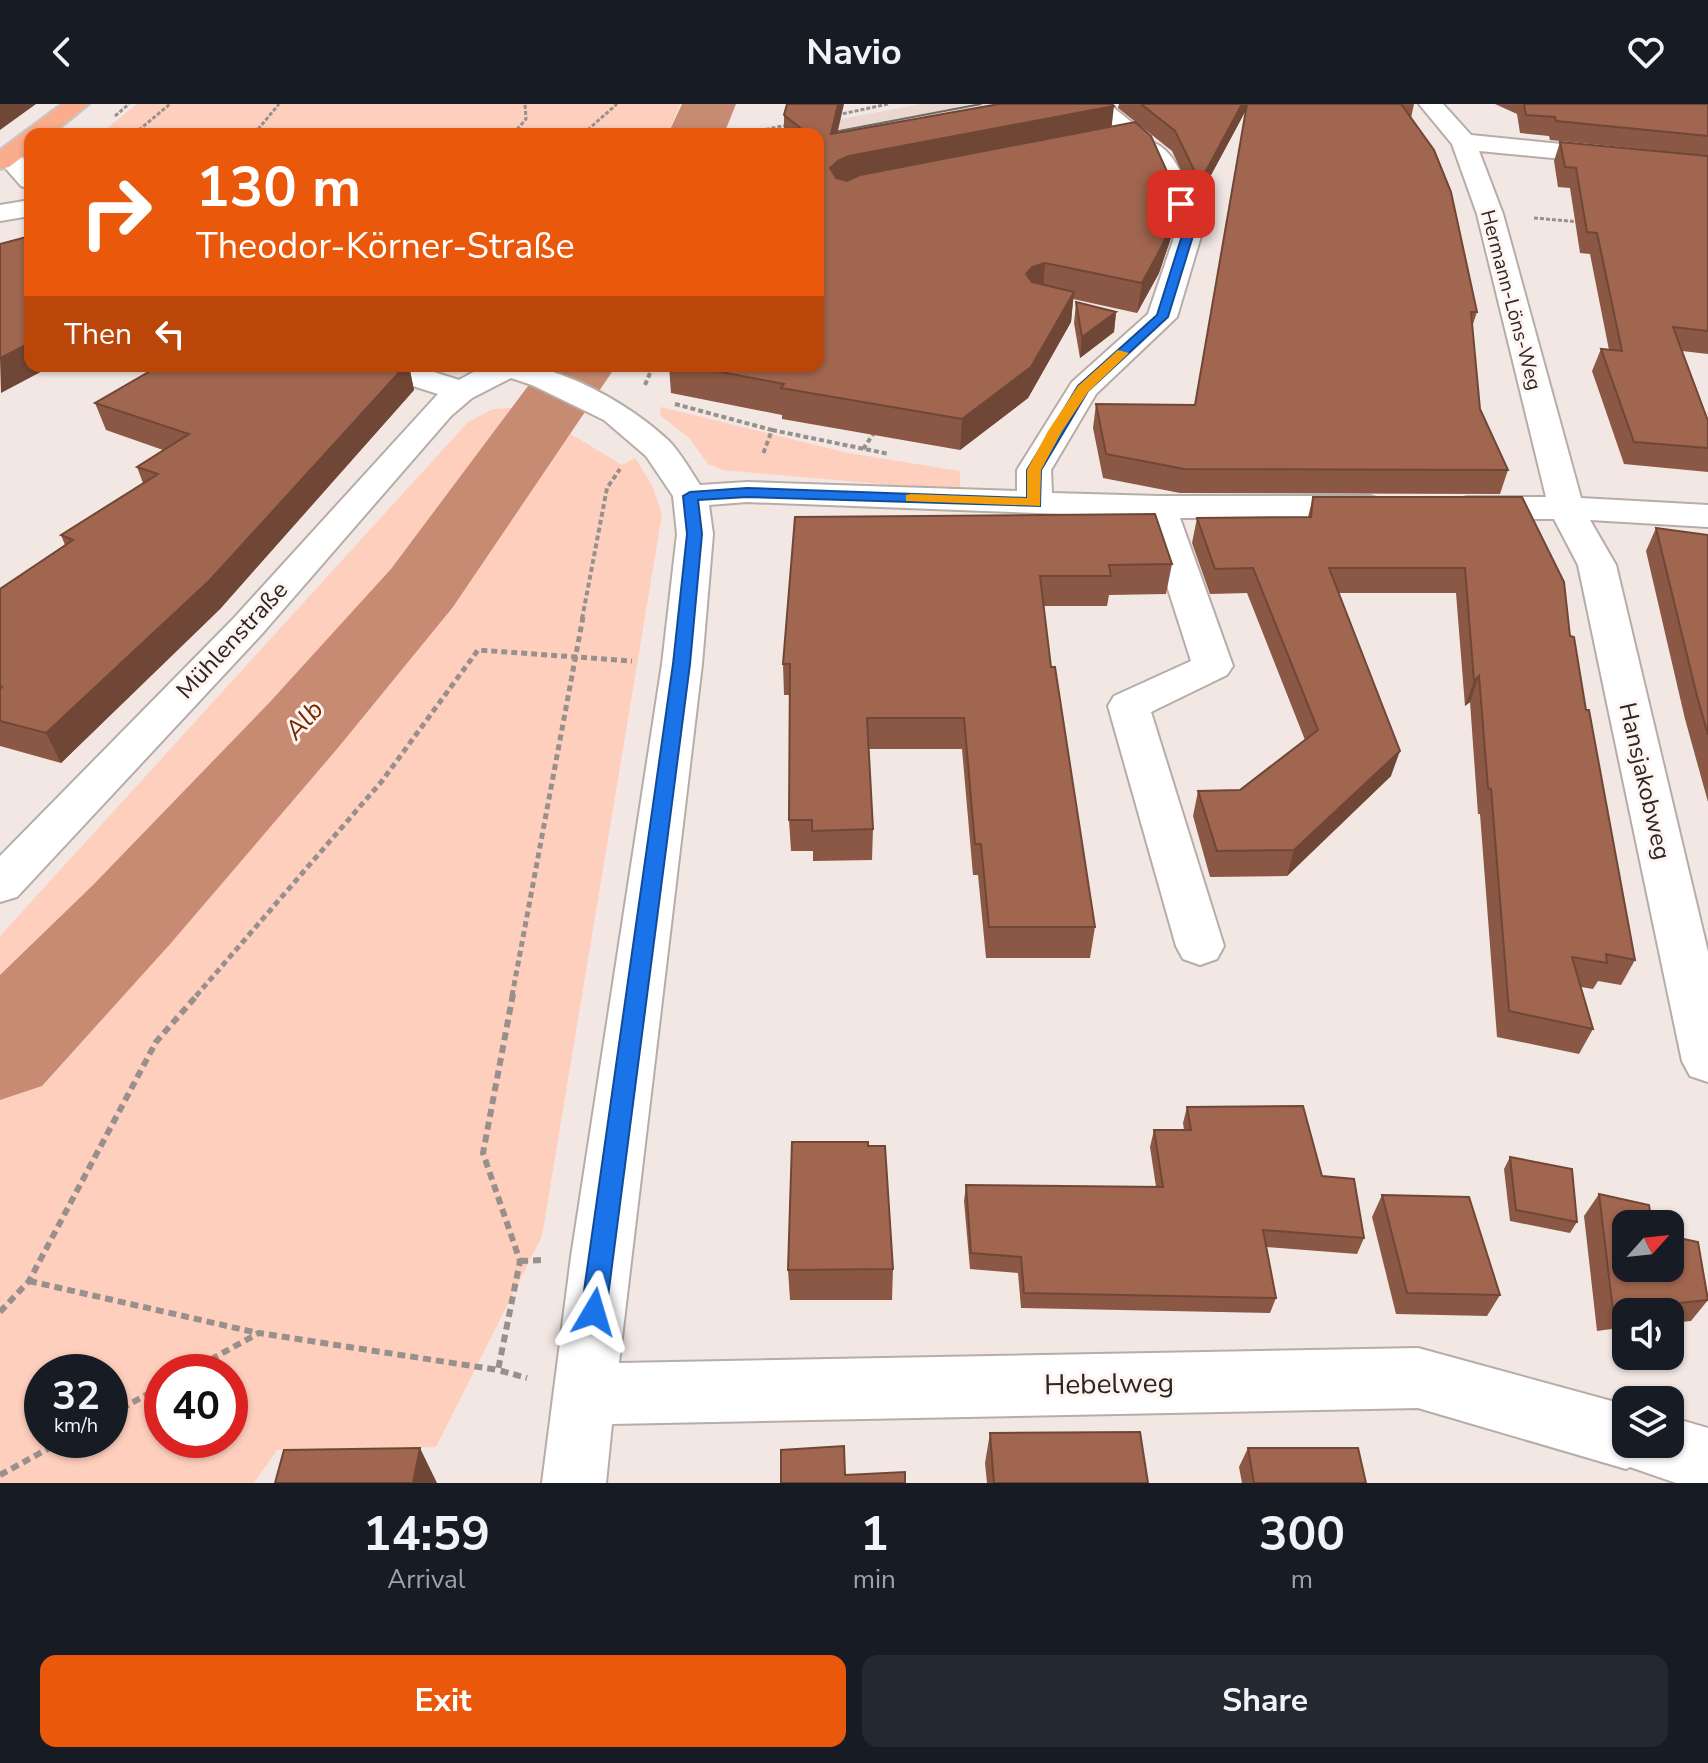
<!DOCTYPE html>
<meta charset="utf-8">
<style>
:root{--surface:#171b24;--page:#242831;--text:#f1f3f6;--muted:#9ea1a6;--accent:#ea580c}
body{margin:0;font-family:"Nunito Sans",sans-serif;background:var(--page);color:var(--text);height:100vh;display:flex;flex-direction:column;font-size:30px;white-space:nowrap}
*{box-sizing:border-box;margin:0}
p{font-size:26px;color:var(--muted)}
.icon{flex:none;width:44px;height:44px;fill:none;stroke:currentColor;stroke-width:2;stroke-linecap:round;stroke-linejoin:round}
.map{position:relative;height:1379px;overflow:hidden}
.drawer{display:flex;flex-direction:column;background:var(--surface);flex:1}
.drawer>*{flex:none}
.hud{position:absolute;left:24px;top:24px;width:800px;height:244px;border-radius:16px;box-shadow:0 2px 6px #0004;background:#ea580c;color:#fff;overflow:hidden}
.needle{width:52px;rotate:63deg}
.fabs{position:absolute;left:1612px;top:1106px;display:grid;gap:16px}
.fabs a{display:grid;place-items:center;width:72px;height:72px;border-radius:16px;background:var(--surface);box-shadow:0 2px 6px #0004;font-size:40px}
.speed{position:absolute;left:24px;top:1250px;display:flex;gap:16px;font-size:40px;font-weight:700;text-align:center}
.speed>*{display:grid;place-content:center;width:104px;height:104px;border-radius:50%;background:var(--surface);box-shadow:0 2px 6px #0004;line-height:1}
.speed small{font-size:20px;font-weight:400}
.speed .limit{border:12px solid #d22;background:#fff;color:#111}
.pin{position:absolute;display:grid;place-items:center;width:68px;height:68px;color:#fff;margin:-34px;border-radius:16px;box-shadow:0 4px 12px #0006}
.me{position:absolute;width:88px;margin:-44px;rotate:7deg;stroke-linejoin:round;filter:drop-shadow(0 0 6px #0008)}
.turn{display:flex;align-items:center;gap:28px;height:168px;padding:0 40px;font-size:36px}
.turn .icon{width:104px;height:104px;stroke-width:2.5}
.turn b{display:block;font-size:56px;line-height:68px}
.then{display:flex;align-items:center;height:76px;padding:0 40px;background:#0003;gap:16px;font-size:30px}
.eta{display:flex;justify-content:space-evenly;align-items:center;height:136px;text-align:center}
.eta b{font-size:48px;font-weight:700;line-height:56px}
.primary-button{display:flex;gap:16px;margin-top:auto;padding:16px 40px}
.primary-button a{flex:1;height:92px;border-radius:16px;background:var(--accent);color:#fff;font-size:32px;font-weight:700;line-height:92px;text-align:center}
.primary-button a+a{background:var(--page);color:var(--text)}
header{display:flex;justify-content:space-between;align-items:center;height:104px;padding:0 40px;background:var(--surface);font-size:36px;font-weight:700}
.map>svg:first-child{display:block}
</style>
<header><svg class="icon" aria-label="back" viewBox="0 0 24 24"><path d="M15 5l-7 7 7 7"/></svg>Navio<svg class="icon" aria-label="heart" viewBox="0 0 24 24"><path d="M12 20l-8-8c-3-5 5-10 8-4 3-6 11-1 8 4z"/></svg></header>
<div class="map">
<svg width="1708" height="1379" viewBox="0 0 1708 1379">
<rect width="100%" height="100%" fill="#f2e7e3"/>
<path fill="#ead8d0" d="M 921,0 L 1016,0 L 818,38 L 818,30 L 760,30 Z"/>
<path fill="#ffcfbd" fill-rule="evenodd" d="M 137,0 L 680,0 L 668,30 L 100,30 Z
M 526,303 L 622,361 L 635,354 L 652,381 L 662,410 L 542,1132 L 436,1343 L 277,1346 L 254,1379 L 0,1379 L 0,832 L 468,318 L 493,305 ZM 42,1268 L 110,1268 L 110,1336 L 42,1336 ZM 162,1268 L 230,1268 L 230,1336 L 162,1336 Z
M 661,303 L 848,349 L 960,367 L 960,387 L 723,366 L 708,360 L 689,334 L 660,311 Z"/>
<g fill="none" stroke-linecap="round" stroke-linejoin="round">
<path fill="#c78b73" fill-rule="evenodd" d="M 682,0 L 736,0 L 724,30 L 668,30 Z
M 543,262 L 616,262 L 453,503 L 337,645 L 171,839 L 42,982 L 0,996 L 0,871 L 93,781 L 269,599 L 391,465 Z"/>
<g stroke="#b6aca8" stroke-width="4">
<path id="minor" d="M 1082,0 L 1109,0 L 1150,33 L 1146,38 C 1130,42 1110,49 1093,45 L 1090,40 L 1093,35 L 1118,30 Z
M 1419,0 L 1443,0 L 1471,31 L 1708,55 L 1708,69 L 1479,47 L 1503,110 L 1581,394 L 1708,401 L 1708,423 L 1590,416 L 1616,461 L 1708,848 L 1708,978 L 1690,972 L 1682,957 L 1578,461 L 1554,415 L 1467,415 L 1455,411 L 1449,404 L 1455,397 L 1467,393 L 1546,393 L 1477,110 L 1452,40 Z
M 1151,38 C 1178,44 1193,98 1204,122 L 1177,213 L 1096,290 L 1051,366 L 1052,389 L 1159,392 L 1370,392 L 1382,396 L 1388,403 L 1382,410 L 1370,414 L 1180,414 L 1233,562 L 1227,571 L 1151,608 L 1224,842 L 1217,855 L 1200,861 L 1183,855 L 1176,842 L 1108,602 L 1114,592 L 1191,557 L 1145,413 L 747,398 L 709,401 L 713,430 L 702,560 L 619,1259 L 1418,1244 L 1626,1301 L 1626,1340 L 1670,1340 L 1670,1313 L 1708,1324 L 1708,1379 L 1676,1379 L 1630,1363 L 1626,1365 L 1418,1304 L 612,1320 L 606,1379 L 542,1379 L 571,1153 L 662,560 L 677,430 L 673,392 L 646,352 L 604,316 L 532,281 L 511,274 L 472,294 L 451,312 L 261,531 L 17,793 L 0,798 L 0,752 L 233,515 L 438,290 L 372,269 L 368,262 L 415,262 L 459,276 C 467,272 477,265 486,262 C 542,248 629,299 668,336 C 680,348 690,366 700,381 L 747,378 L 1017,387 L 1017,366 L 1072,278 L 1148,210 L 1178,122 L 1150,57 L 1139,45 L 1142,40 Z
M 8,45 L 17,47 L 30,62 L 30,85 L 21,82 L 0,58 L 0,47 Z
M 30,96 L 30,112 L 0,117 L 0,101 Z"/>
</g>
<g stroke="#c8c7c6" stroke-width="4">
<path id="major" d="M 62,0 L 89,0 L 52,30 L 30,30 L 30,47 L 9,63 L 0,65 L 0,46 Z"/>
</g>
<path stroke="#98908d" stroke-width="3" stroke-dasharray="4 2" stroke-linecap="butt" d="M 837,11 L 888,0
M 115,12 L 129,0
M 134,30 L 170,0
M 254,30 L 279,0
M 513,30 L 526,15 L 525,0
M 513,30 L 544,30
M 583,30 L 617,0
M 742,30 L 788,21
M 1534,114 L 1580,118"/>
<path stroke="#98908d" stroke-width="4" stroke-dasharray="5 3" stroke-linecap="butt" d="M 645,281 L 653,262
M 675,300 L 772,326 L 763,350
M 772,326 L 889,350
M 863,345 L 876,326
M 582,515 L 607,384 L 620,365"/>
<path stroke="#98908d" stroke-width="5" stroke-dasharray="6 4" stroke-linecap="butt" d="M 196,892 L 382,677 L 478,546 L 632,557
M 512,892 L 583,513"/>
<path stroke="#98908d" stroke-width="6" stroke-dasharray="8 5" stroke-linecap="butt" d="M 513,890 L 483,1049 L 520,1157 L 498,1266 L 527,1274
M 520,1157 L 543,1156
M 29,1177 L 258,1229
M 0,1208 L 29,1177 L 156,938 L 198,890
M 188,1268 L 259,1229 L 498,1266
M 110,1311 L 162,1282
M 0,1371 L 64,1336"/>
<use href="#minor" fill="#fff" fill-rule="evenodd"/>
<use href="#major" fill="#faad8c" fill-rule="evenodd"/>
<path stroke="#6e6866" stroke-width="2" d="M 818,31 L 981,0"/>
</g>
<path fill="#8a5844" d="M 1119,0 L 1414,0 L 1411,14 L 1477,208 L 1472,223 L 1480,305 L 1508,366 L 1500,390 L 1180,389 L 1103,374 L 1093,324 L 1096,300 L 1195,301 L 1246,6 L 1196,99 L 1172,47 L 1118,4 Z
M 1495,0 L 1708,0 L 1708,250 L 1682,247 L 1708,317 L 1708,368 L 1624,360 L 1592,267 L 1601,245 L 1609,246 L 1590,150 L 1580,149 L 1570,84 L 1558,83 L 1554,57 L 1560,38 L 1671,48 L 1550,36 L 1549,32 L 1520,29 L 1517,10 Z
M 784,11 L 837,29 L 1112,22 L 1175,122 L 1159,169 L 1137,209 L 1073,195 L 1071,218 L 1028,294 L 960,346 L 782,315 L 782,311 L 671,289 L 669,262 L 818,262 L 818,30 L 784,30 Z
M 1076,198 L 1116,208 L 1114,228 L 1080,254 L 1074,219 Z
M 159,262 L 409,262 L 414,286 L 220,505 L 61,659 L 0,642 L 0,485 L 65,441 L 61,431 L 143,379 L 137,363 L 163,346 L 106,326 L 95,299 Z
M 1313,393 L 1522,393 L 1570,532 L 1586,606 L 1635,856 L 1621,881 L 1598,877 L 1593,885 L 1581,883 L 1593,925 L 1579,950 L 1497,933 L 1480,710 L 1478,710 L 1470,598 L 1465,602 L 1456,489 L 1339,489 L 1391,672 L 1287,772 L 1210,773 L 1193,712 L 1198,687 L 1240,686 L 1305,636 L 1247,489 L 1210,490 L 1192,439 L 1197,414 L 1308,413 Z
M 795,413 L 1172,460 L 1166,490 L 1109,491 L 1107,502 L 1043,502 L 1051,563 L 1095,823 L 1090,854 L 986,854 L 978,771 L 973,771 L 962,645 L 868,645 L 873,725 L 872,756 L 813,757 L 813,747 L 791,747 L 789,716 L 790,591 L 784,591 L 783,560 Z
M 1656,424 L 1708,431 L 1708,698 L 1685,615 L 1646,447 Z
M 1187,1003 L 1322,1072 L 1364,1134 L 1357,1150 L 1266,1143 L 1276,1194 L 1270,1209 L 1021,1204 L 1018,1169 L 970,1165 L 964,1097 L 966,1081 L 1156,1083 L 1150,1043 L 1154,1026 L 1184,1026 L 1183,1019 Z
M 1510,1053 L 1577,1118 L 1570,1129 L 1510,1117 L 1504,1065 Z
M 1599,1090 L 1626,1164 L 1708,1196 L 1691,1217 L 1670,1219 L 1670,1208 L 1626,1208 L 1626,1223 L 1597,1227 L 1584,1112 Z
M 1382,1091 L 1500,1191 L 1487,1212 L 1396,1210 L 1372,1113 Z
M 893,1165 L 892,1196 L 790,1196 L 788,1166 Z
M 990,1329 L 1148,1379 L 987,1379 L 985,1359 Z
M 1248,1344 L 1366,1379 L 1242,1379 L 1239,1363 Z"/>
<path fill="#704737" d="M 0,0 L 36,0 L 0,26 Z
M 838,0 L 844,0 L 831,57 L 831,30 Z
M 1242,0 L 1247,0 L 1246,6 L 1196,99 L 1200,78 Z
M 1114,2 L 1111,28 L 831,92 L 830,64 L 839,56 L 849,52 Z
M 1179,94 L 1175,122 L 1159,169 L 1137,209 L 1142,179 Z
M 1045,159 L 1043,188 L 1030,192 L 1026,170 L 1032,163 Z
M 1074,188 L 1071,218 L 1028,294 L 960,346 L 962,315 Z
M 1116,208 L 1114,228 L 1080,254 L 1082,233 Z
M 30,239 L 30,262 L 52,262 L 1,289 L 0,254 Z
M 405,262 L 409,262 L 414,286 L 220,505 L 61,659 L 46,629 Z
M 1479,572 L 1470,598 L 1465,602 L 1474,577 Z
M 1400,647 L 1391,672 L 1287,772 L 1294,746 Z
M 420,1344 L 437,1379 L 413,1379 Z"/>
<path fill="#a0664f" stroke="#704737" stroke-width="2" d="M 787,0 L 838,0 L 831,30 L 999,0 L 1112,0 L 1114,2 L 849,52 L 839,56 L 830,64 L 836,74 L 847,77 L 860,71 L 1135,18 L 1151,32 L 1179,94 L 1163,140 L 1142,179 L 1045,159 L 1032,163 L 1026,170 L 1032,178 L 1074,188 L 1031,263 L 962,315 L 781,284 L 784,280 L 690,262 L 818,262 L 818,30 L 808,30 L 784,11 Z
M 1141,0 L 1242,0 L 1200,78 L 1175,27 Z
M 1247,0 L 1401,0 L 1434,46 L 1451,88 L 1477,208 L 1471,208 L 1480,305 L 1508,366 L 1184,365 L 1106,350 L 1096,300 L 1195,301 Z
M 1524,0 L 1708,0 L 1708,32 L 1556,17 L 1555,13 L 1526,11 Z
M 1560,38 L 1708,52 L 1708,227 L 1673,223 L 1708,317 L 1708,344 L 1634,338 L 1601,245 L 1622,247 L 1597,129 L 1587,128 L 1576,64 L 1565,63 Z
M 30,132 L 30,239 L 0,254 L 0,140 Z
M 1076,198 L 1116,208 L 1082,233 Z
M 159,262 L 405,262 L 210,476 L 46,629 L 0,617 L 0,585 L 2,583 L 0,582 L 0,485 L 73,436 L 61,431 L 158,370 L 137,363 L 189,330 L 95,299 Z
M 1313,393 L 1522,393 L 1564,478 L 1570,532 L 1574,533 L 1586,606 L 1589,606 L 1635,856 L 1606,850 L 1607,859 L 1572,853 L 1593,925 L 1509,907 L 1491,685 L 1488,684 L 1479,572 L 1474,577 L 1465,464 L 1329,464 L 1400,647 L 1294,746 L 1217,747 L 1198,687 L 1240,686 L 1318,626 L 1253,464 L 1215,465 L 1197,414 L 1311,413 Z
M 1155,410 L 1172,460 L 1109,461 L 1111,472 L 1040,472 L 1051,563 L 1055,563 L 1095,823 L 989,823 L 981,740 L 975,740 L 964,614 L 867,614 L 873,725 L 812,727 L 812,716 L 789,716 L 790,560 L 783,560 L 795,413 Z
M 1656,424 L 1708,431 L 1708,631 L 1697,592 Z
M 1303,1002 L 1322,1072 L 1354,1075 L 1364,1134 L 1263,1126 L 1276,1194 L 1024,1189 L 1021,1153 L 971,1149 L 966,1081 L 1163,1083 L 1154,1026 L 1191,1026 L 1187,1003 Z
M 792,1038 L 868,1038 L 868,1042 L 885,1042 L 893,1165 L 788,1166 Z
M 1510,1053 L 1572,1065 L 1577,1118 L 1516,1106 Z
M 1599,1090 L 1649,1101 L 1652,1120 L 1626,1120 L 1626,1164 L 1670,1164 L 1670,1132 L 1698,1138 L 1708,1196 L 1613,1206 Z
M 1382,1091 L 1469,1093 L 1500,1191 L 1407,1189 Z
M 1140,1328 L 1148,1379 L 994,1379 L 990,1329 Z
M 844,1342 L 845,1371 L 905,1368 L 905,1379 L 781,1379 L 781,1346 Z
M 420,1344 L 413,1379 L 275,1379 L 284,1346 Z
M 1248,1344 L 1358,1344 L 1366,1379 L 1254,1379 Z"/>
<path fill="#1a73e8" stroke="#114b97" stroke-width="2" d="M 1177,97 L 1185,97 L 1196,122 L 1168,213 L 1088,287 L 1041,366 L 1040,402 L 747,393 L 698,396 L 702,430 L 690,560 L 606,1208 L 603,1216 L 594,1220 L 585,1216 L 581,1208 L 673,560 L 687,430 L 683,392 L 690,388 L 747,384 L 1027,394 L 1027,366 L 1078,282 L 1157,211 L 1185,122 Z"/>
<path fill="#f59e0b" d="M 1118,246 L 1129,249 L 1088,288 L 1062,327 L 1041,366 L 1040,402 L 906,397 L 906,391 L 911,390 L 1027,394 L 1027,366 L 1048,327 L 1078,282 Z"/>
<g text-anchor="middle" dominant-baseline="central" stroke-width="6" stroke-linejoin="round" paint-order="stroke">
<g font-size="20" fill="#2a2625" stroke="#fff4f0">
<text transform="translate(1511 196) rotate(75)">Hermann-Löns-Weg</text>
</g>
<g font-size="24" fill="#2a2625" stroke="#fff4f0">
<text transform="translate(232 536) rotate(-47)">Mühlenstraße</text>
<text transform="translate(1645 677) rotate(77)">Hansjakobweg</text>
</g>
<g font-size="26" font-style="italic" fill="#732a04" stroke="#fff4f0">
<text transform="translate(304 616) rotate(-48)">Alb</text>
</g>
<g font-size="28" fill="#2a2625" stroke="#fff4f0">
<text transform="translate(1109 1280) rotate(-1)">Hebelweg</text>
</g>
</g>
</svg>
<div class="fabs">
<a><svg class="needle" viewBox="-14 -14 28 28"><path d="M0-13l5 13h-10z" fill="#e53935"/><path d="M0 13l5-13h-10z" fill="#9ea1a6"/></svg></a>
<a><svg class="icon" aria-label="sound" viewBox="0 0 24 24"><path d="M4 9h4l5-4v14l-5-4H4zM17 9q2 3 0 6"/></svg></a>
<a><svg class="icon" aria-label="layers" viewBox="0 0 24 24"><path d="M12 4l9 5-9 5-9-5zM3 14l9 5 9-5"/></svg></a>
</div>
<div class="speed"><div>32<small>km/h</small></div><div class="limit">40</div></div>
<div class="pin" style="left:1181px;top:100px;background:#d93025"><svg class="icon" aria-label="arrive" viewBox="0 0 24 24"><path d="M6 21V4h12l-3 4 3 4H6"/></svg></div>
<svg class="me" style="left:594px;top:1208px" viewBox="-20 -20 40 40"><path d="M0-17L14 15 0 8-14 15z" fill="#1a73e8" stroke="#fff" stroke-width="4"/></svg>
<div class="hud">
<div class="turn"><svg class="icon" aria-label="right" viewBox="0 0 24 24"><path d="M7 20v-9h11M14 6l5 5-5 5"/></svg><div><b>130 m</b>Theodor-Körner-Straße</div></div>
<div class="then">Then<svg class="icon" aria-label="left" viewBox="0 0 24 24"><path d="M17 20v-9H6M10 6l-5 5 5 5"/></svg></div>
</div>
</div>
<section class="drawer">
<div class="eta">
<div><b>14:59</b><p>Arrival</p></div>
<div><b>1</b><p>min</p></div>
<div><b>300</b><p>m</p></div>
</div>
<div class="primary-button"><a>Exit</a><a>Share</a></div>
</section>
